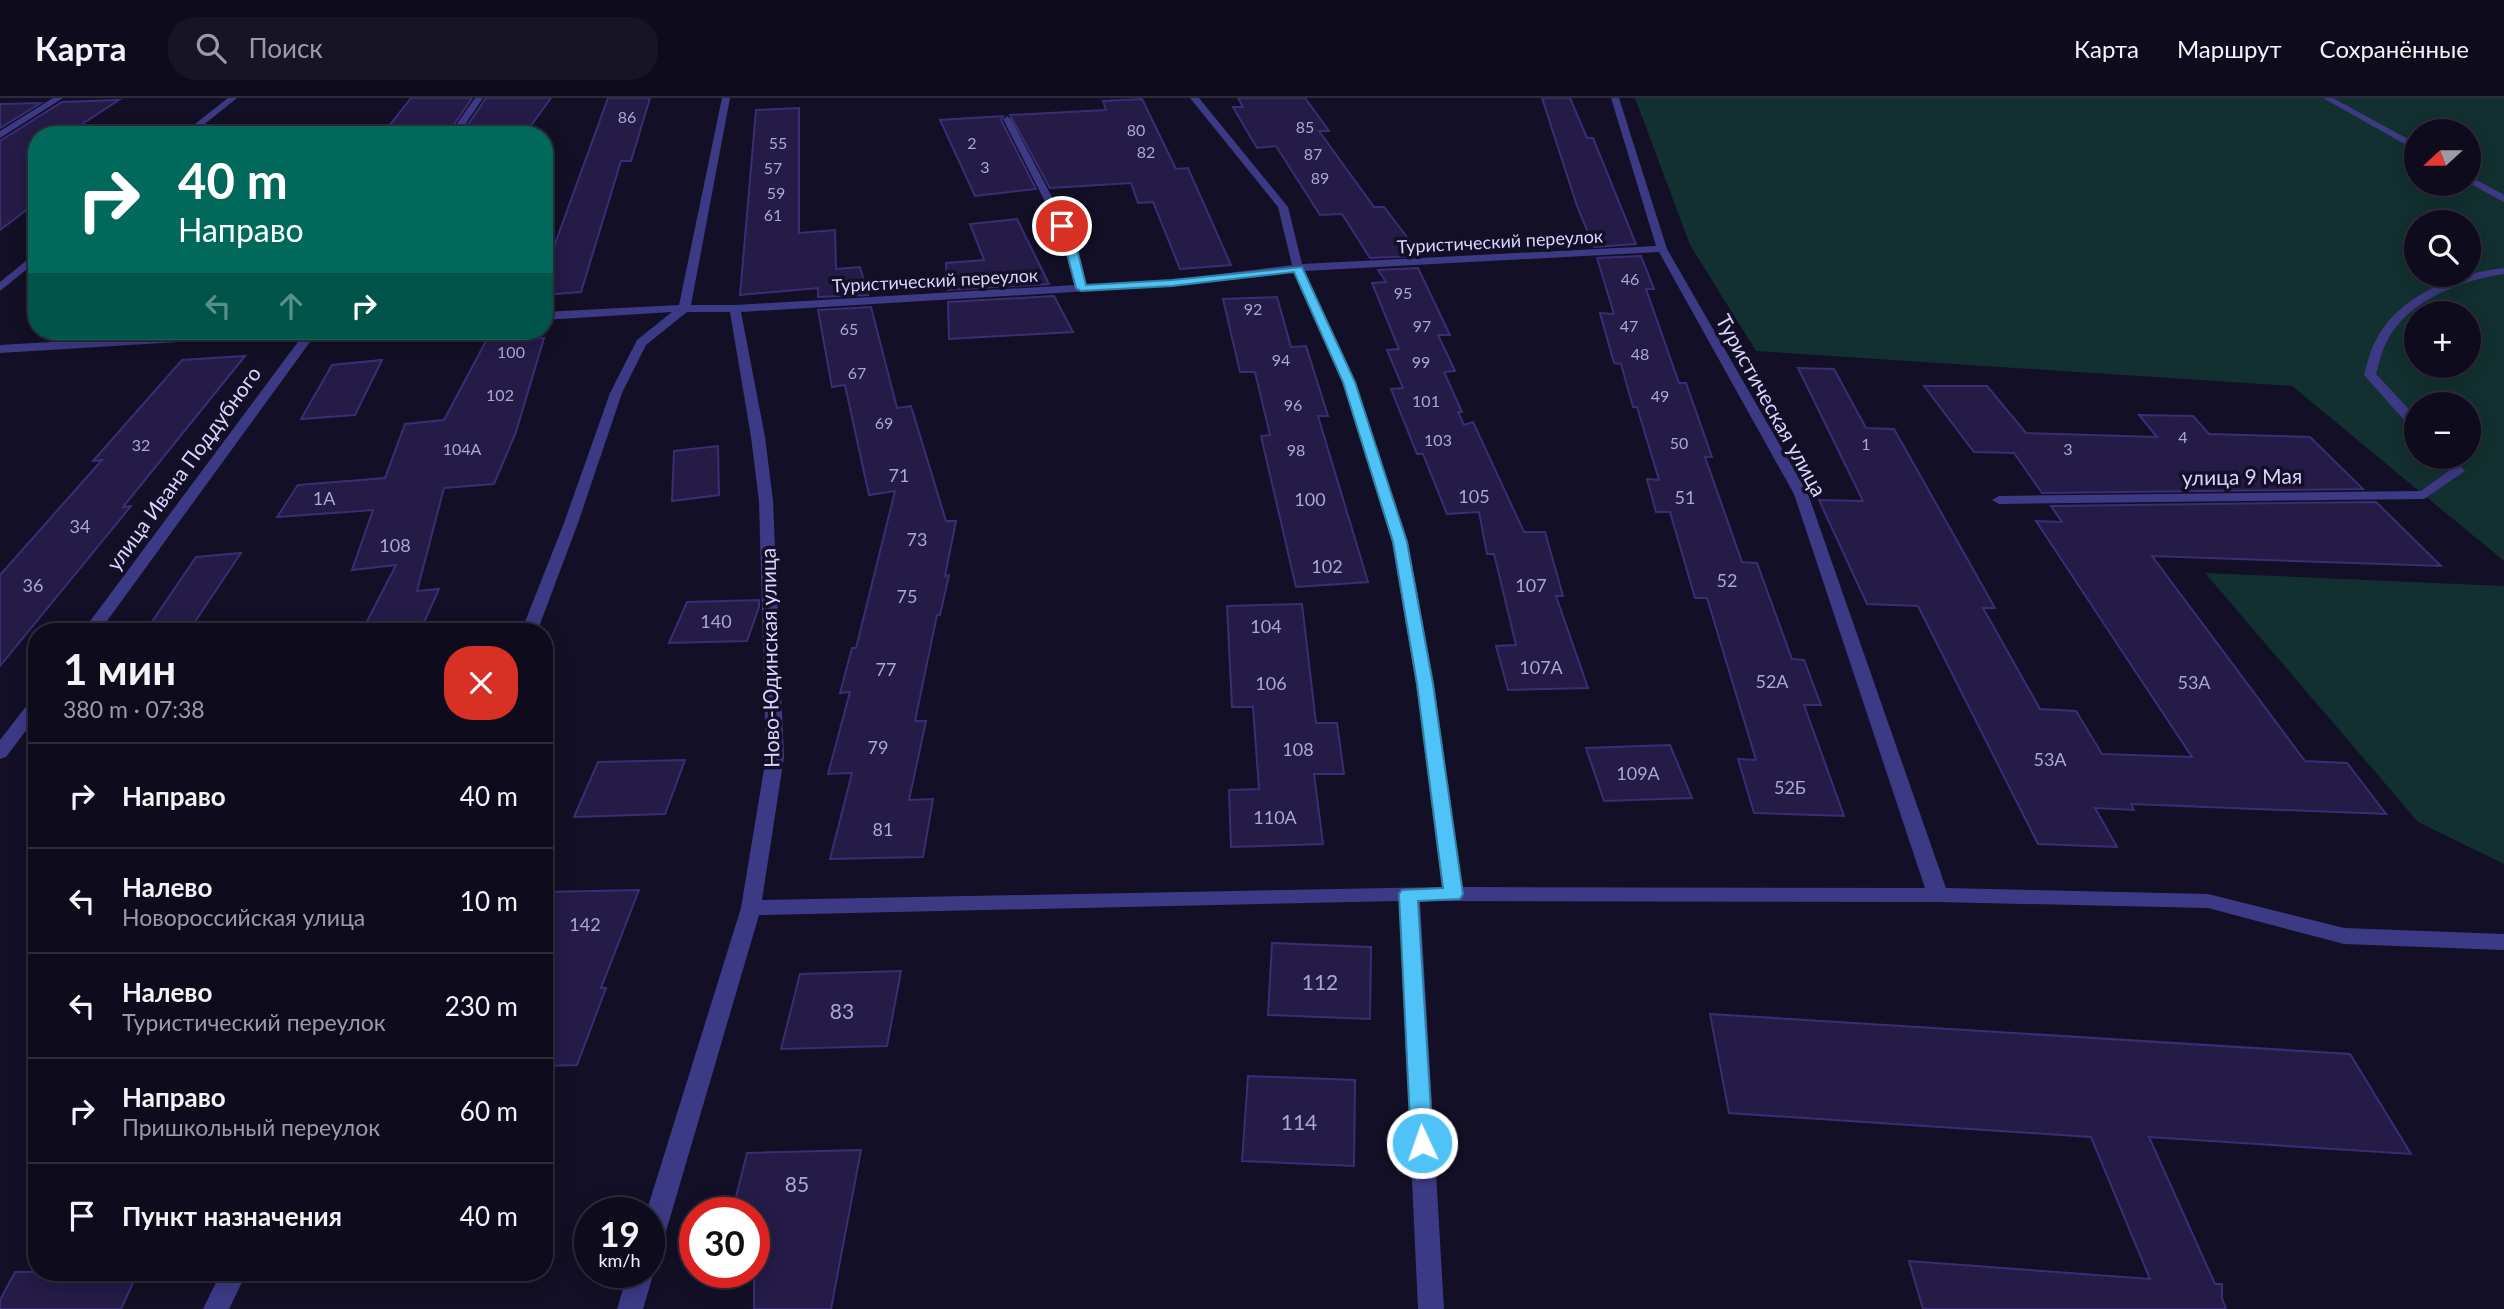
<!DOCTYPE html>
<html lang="ru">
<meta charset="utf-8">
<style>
:root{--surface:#0e0b1c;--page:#171425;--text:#f1f3f6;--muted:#9b9ba3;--line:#2e2b3b}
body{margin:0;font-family:Lato,sans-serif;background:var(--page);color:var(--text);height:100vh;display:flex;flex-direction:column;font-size:26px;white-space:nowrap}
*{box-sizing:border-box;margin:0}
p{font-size:23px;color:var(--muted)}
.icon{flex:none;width:38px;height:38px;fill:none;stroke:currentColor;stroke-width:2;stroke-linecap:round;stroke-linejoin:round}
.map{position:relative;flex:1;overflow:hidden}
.details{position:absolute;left:28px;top:525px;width:525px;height:658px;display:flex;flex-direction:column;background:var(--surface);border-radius:28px;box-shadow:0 4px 18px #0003,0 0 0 2px var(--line)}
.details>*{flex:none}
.guide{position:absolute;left:28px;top:28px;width:525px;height:214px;border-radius:28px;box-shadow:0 4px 18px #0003,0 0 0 2px var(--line);background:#00695c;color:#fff;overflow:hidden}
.needle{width:46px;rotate:249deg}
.fabs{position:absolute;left:2404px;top:21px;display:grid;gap:14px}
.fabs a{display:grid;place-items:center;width:77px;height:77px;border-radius:50%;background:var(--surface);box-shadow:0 4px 18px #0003,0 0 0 2px var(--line);font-size:35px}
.speed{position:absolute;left:574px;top:1099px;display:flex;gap:14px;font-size:35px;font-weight:700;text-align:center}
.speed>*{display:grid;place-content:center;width:91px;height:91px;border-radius:50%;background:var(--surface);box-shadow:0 4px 18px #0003,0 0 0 2px var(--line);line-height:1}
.speed small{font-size:18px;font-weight:400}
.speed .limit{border:10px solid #d22;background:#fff;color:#111}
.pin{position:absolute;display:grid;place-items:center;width:60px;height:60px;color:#fff;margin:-30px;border:4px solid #fff;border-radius:50%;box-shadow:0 2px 7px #0007}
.me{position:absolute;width:77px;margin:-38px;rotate:357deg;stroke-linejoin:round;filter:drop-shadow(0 0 5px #0008)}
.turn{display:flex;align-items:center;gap:24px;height:147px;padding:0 35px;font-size:32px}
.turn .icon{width:91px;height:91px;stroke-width:2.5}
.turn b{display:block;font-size:49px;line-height:60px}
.lanes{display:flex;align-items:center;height:66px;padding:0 35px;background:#0003;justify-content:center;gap:35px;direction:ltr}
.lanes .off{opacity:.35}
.round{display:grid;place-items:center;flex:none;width:74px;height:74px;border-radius:28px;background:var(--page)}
.headline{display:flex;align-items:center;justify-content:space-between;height:119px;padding:0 35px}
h1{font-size:42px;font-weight:700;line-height:52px}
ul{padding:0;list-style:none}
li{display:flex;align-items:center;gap:21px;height:105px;padding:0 35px;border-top:2px solid var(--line)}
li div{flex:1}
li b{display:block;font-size:26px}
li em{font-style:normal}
header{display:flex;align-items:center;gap:42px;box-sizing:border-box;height:98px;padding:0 35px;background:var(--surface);border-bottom:2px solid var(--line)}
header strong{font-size:33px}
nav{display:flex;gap:38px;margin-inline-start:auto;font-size:24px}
.search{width:490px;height:63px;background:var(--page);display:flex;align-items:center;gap:18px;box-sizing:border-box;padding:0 24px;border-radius:28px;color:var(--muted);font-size:26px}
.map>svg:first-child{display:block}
</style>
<header>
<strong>Карта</strong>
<div class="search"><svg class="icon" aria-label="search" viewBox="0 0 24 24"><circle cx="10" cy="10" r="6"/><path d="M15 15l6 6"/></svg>Поиск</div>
<nav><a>Карта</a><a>Маршрут</a><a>Сохранённые</a></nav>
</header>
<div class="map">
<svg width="2504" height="1211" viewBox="0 0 2504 1211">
<rect width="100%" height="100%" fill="#130f26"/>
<path fill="#12302f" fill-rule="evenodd" d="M 1635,0 L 2504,0 L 2504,463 L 2292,288 L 1756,253 L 1690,147 ZM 2417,33 L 2469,33 L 2469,86 L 2417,86 ZM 2417,124 L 2469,124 L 2469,177 L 2417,177 ZM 2417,215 L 2469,215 L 2469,268 L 2417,268 ZM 2417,306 L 2469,306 L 2469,359 L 2417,359 Z
M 2205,475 L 2504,488 L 2504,766 L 2418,724 Z"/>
<path fill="#241b47" stroke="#3b2d73" stroke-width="2" d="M 411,0 L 472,0 L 447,37 L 382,37 Z
M 486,0 L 551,0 L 524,37 L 461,37 Z
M 608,0 L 650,0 L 631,63 L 621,63 L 581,194 L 544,197 L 544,176 Z
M 1238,0 L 1305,0 L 1329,33 L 1319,33 L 1374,109 L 1384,109 L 1416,151 L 1410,152 L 1413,158 L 1370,160 L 1342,116 L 1320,117 L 1276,48 L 1257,50 L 1233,9 L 1243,9 Z
M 1542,0 L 1570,0 L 1587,40 L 1593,40 L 1636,146 L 1594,149 L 1577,108 Z
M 1142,1 L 1176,71 L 1188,70 L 1231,167 L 1180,171 L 1153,104 L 1138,105 L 1131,85 L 1050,90 L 1010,17 L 1106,12 L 1103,3 Z
M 119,2 L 65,37 L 37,37 L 37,104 L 0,132 L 0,43 L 62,4 Z
M 41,5 L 0,30 L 0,6 Z
M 799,10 L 799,135 L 835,132 L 836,171 L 860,169 L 868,197 L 818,199 L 818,190 L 740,197 L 756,12 Z
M 1003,18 L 1001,22 L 1036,91 L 975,98 L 940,22 Z
M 1017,121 L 1049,186 L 947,192 L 946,165 L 984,162 L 970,126 Z
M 1641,158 L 1654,191 L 1646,191 L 1679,285 L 1686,285 L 1712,359 L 1705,359 L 1742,464 L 1757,465 L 1792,561 L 1804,562 L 1821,607 L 1804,607 L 1844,718 L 1754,715 L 1738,661 L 1756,662 L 1707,500 L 1695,500 L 1670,414 L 1656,414 L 1647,381 L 1659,382 L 1637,309 L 1633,309 L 1621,266 L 1614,265 L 1600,215 L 1614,216 L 1597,160 Z
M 1418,170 L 1450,237 L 1438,237 L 1455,273 L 1444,274 L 1462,314 L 1458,314 L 1464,327 L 1473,324 L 1524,434 L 1545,434 L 1563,498 L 1556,498 L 1588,590 L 1508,592 L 1496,548 L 1516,547 L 1494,456 L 1487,456 L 1479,414 L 1447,416 L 1423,356 L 1417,356 L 1391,291 L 1403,290 L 1387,252 L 1399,251 L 1372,185 L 1386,184 L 1378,172 Z
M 1054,198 L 1073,234 L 949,241 L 948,204 Z
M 1277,199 L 1291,249 L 1306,248 L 1328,318 L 1318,318 L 1368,484 L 1296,489 L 1261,338 L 1270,337 L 1255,274 L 1240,274 L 1223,201 Z
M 871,209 L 897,310 L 911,308 L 946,423 L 956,423 L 945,478 L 949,477 L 940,517 L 937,517 L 915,623 L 926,623 L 909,702 L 933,701 L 923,759 L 830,761 L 852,675 L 828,676 L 850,594 L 840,595 L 852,550 L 856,550 L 895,393 L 869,397 L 845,287 L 832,289 L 818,212 Z
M 544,240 L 516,334 L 494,386 L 444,390 L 417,493 L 439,491 L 423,527 L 362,533 L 396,467 L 352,472 L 373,412 L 277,419 L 298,387 L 385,380 L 405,326 L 444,322 L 486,243 Z
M 245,258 L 123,409 L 131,408 L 0,568 L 0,477 L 102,362 L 93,363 L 182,262 Z
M 382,262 L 355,317 L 301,321 L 332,267 Z
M 1798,270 L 1834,271 L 1866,330 L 1894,331 L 1995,510 L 1983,510 L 2040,611 L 2076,613 L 2102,656 L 2192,659 L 2036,423 L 2062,424 L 2051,408 L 2376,404 L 2441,468 L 2152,458 L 2305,663 L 2347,665 L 2386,716 L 2131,706 L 2134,712 L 2095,710 L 2117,749 L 2038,746 L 1918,508 L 1867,506 L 1819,402 L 1863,403 Z
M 1924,288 L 1987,288 L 2026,335 L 2157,339 L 2139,317 L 2193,318 L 2209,336 L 2310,339 L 2363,391 L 2042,395 L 2014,355 L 1974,354 Z
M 718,348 L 719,397 L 672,403 L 674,353 Z
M 241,455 L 188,534 L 145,534 L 196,459 Z
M 759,502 L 759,509 L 747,543 L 669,545 L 687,504 Z
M 1302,506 L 1316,625 L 1337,625 L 1344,676 L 1314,676 L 1323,746 L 1231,749 L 1229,692 L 1259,691 L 1253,609 L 1232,609 L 1227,508 Z
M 1670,647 L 1692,700 L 1604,703 L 1586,650 Z
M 685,662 L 665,716 L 574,719 L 598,664 Z
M 639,792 L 601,890 L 606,890 L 577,967 L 544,968 L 544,794 Z
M 1272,845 L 1371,849 L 1370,921 L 1268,917 Z
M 901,873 L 887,948 L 781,951 L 800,876 Z
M 1710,916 L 2350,956 L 2411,1056 L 2149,1039 L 2215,1186 L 2222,1186 L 2222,1200 L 2226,1211 L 1923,1211 L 1909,1163 L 2150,1181 L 2091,1039 L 1729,1015 Z
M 1248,978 L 1355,982 L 1354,1068 L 1242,1063 Z
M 861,1052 L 831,1211 L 754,1211 L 754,1115 L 732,1115 L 747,1055 Z
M 15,1174 L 138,1174 L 121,1211 L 0,1211 L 0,1202 Z"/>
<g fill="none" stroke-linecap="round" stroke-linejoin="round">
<path fill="#3d3a85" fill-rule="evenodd" d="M 53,0 L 63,0 L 0,40 L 0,33 Z
M 228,0 L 237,0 L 191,37 L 181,37 Z
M 475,0 L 483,0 L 458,37 L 449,37 Z
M 722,0 L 730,0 L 691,207 L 735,207 L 1075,187 L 1065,143 L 1003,21 L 1007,18 L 1011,21 L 1075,143 L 1086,187 L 1172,182 L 1292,167 L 1278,109 L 1190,0 L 1199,0 L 1288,109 L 1302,166 L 1656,148 L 1611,0 L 1619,0 L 1667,151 L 1808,396 L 1946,790 L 2208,796 L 2344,830 L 2504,836 L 2504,852 L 2344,846 L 2208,810 L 1938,804 L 1420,803 L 1444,1211 L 1418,1211 L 1399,803 L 759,817 L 662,1147 L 658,1155 L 649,1158 L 649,1115 L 646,1115 L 741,810 L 766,659 L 759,403 L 751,339 L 730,214 L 687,214 L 646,247 L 622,295 L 578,425 L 537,534 L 521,534 L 564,425 L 610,295 L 637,242 L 672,214 L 544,222 L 544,214 L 679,207 ZM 1659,154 L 1794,396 L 1925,790 L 1462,789 L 1434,586 L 1408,444 L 1355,284 L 1304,173 ZM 1294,174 L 1343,284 L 1392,444 L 1416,586 L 1442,789 L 762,802 L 784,659 L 773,403 L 765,339 L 741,214 L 1172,188 Z
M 2323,0 L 2333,0 L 2417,46 L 2417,53 Z
M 2469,78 L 2504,97 L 2504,104 L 2469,85 Z
M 37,154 L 37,163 L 0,193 L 0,184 Z
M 2504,170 L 2504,176 C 2461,182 2406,203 2386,245 C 2381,255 2379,266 2376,276 L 2417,320 L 2417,332 L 2412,331 L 2364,277 C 2367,267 2369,256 2374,246 C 2396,198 2455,175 2504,170 Z
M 236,233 L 297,233 L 291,237 L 0,255 L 0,247 Z
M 306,233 L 318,233 L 99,534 L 82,534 Z
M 2438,359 L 2452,359 L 2465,373 L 2424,401 L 1999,406 L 1992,402 L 1999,398 L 2421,393 L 2450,372 Z
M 37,601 L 37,618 L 6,659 L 0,661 L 0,642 L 31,602 Z
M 649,1165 L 654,1174 L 643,1211 L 617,1211 L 628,1174 L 649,1174 Z
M 221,1174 L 247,1174 L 229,1211 L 203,1211 Z"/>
</g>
<path fill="#4fc3f7" stroke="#337fa1" stroke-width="2" d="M 1059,126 L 1065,126 L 1075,143 L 1086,187 L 1172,182 L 1302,169 L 1355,284 L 1407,444 L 1433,586 L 1463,796 L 1460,801 L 1418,803 L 1433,1045 L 1429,1052 L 1422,1054 L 1414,1052 L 1411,1045 L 1399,796 L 1402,792 L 1443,790 L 1417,586 L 1393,444 L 1343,284 L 1294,174 L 1172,188 L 1081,193 L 1076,190 Z"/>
<g text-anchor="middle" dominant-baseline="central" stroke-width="7" stroke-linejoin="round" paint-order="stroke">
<g font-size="16" fill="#aca6d1">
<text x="627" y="18">86</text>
<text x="1305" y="28">85</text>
<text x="1136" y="31">80</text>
<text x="778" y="44">55</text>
<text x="972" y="44">2</text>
<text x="1146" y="53">82</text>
<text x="1313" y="55">87</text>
<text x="985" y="68">3</text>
<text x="773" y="69">57</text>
<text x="1320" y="79">89</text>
<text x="776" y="94">59</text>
<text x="773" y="116">61</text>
<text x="1630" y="180">46</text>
<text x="1403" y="194">95</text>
<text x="1253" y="210">92</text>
<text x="1422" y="227">97</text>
<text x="1629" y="227">47</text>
<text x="849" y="230">65</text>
<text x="511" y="253">100</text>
<text x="1640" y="255">48</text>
<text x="1281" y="261">94</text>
<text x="1421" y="263">99</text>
<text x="857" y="274">67</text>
<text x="500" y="296">102</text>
<text x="1660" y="297">49</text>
<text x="1426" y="302">101</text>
<text x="1293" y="306">96</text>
<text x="884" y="324">69</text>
<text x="2183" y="338">4</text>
<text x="1438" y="341">103</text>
<text x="1679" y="344">50</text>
<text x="1866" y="345">1</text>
<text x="141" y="346">32</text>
<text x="462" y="350">104А</text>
<text x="2068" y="350">3</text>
<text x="1296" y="351">98</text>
</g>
<g font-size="18" fill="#d9d4ff" stroke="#130f26">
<text transform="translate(1500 143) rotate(-3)">Туристический переулок</text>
<text transform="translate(935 182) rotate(-3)">Туристический переулок</text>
</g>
<g font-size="18" fill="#aca6d1">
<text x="899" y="377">71</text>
<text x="1474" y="398">105</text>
<text x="1685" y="399">51</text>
<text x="324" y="400">1А</text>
<text x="1310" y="401">100</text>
<text x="80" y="428">34</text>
<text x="917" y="441">73</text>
<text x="395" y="447">108</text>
<text x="1327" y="468">102</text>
<text x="1727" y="482">52</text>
<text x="33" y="487">36</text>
<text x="1531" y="487">107</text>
<text x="907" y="498">75</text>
<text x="716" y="523">140</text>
<text x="1266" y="528">104</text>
<text x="1541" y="569">107А</text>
<text x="886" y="571">77</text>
<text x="1772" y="583">52А</text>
<text x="2194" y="584">53А</text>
<text x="1271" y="585">106</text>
<text x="878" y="649">79</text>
<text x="1298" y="651">108</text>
<text x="2050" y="661">53А</text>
<text x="1638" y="675">109А</text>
<text x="1790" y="689">52Б</text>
<text x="1275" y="719">110А</text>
<text x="883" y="731">81</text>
<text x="585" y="826">142</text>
</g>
<g font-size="21" fill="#d9d4ff" stroke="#130f26">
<text transform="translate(1772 307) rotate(61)">Туристическая улица</text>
<text transform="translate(183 370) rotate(-54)">улица Ивана Поддубного</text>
<text transform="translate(2242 378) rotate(-1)">улица 9 Мая</text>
<text transform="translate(769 560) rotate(-91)">Ново-Юдинская улица</text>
</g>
<g font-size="21" fill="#aca6d1">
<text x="1320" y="883">112</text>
<text x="842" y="912">83</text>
<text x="1299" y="1023">114</text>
<text x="797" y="1085">85</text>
</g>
</g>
</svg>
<div class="fabs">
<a><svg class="needle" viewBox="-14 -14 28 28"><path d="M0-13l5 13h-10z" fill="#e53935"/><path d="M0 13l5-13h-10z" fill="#9b9ba3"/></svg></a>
<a><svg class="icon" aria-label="search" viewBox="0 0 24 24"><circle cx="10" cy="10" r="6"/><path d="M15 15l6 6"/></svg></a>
<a>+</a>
<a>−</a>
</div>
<div class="speed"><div>19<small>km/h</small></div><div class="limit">30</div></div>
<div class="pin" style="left:1062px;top:128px;background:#d93025"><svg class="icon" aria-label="arrive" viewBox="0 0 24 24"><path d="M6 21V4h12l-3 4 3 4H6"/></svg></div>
<svg class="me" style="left:1422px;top:1045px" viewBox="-20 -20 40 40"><circle r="17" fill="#4fc3f7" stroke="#fff" stroke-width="3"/><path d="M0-11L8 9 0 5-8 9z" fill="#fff"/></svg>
<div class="guide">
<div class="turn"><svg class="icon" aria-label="right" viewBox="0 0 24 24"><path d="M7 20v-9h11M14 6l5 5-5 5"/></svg><div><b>40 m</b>Направо</div></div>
<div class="lanes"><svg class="icon off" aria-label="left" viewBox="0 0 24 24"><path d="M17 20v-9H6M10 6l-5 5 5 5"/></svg><svg class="icon off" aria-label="ahead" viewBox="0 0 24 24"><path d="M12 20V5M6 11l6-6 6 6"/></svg><svg class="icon" aria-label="right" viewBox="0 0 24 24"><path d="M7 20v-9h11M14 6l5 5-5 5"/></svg></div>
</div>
<section class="details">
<div class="headline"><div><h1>1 мин</h1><p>380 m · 07:38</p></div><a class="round" style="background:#d93025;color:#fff"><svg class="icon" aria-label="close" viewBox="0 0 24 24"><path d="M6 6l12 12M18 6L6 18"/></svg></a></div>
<ul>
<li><svg class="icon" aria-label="right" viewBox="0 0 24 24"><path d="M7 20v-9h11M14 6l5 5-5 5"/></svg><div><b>Направо</b></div><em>40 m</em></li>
<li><svg class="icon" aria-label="left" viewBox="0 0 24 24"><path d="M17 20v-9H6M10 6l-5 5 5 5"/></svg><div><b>Налево</b><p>Новороссийская улица</p></div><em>10 m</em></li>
<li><svg class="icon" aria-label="left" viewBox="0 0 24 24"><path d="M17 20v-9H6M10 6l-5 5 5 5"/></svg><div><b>Налево</b><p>Туристический переулок</p></div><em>230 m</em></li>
<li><svg class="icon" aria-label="right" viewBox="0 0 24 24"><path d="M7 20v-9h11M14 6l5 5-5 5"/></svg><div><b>Направо</b><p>Пришкольный переулок</p></div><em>60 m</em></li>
<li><svg class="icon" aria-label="arrive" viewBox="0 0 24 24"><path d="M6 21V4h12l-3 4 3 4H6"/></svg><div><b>Пункт назначения</b></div><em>40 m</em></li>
</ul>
</section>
</div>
